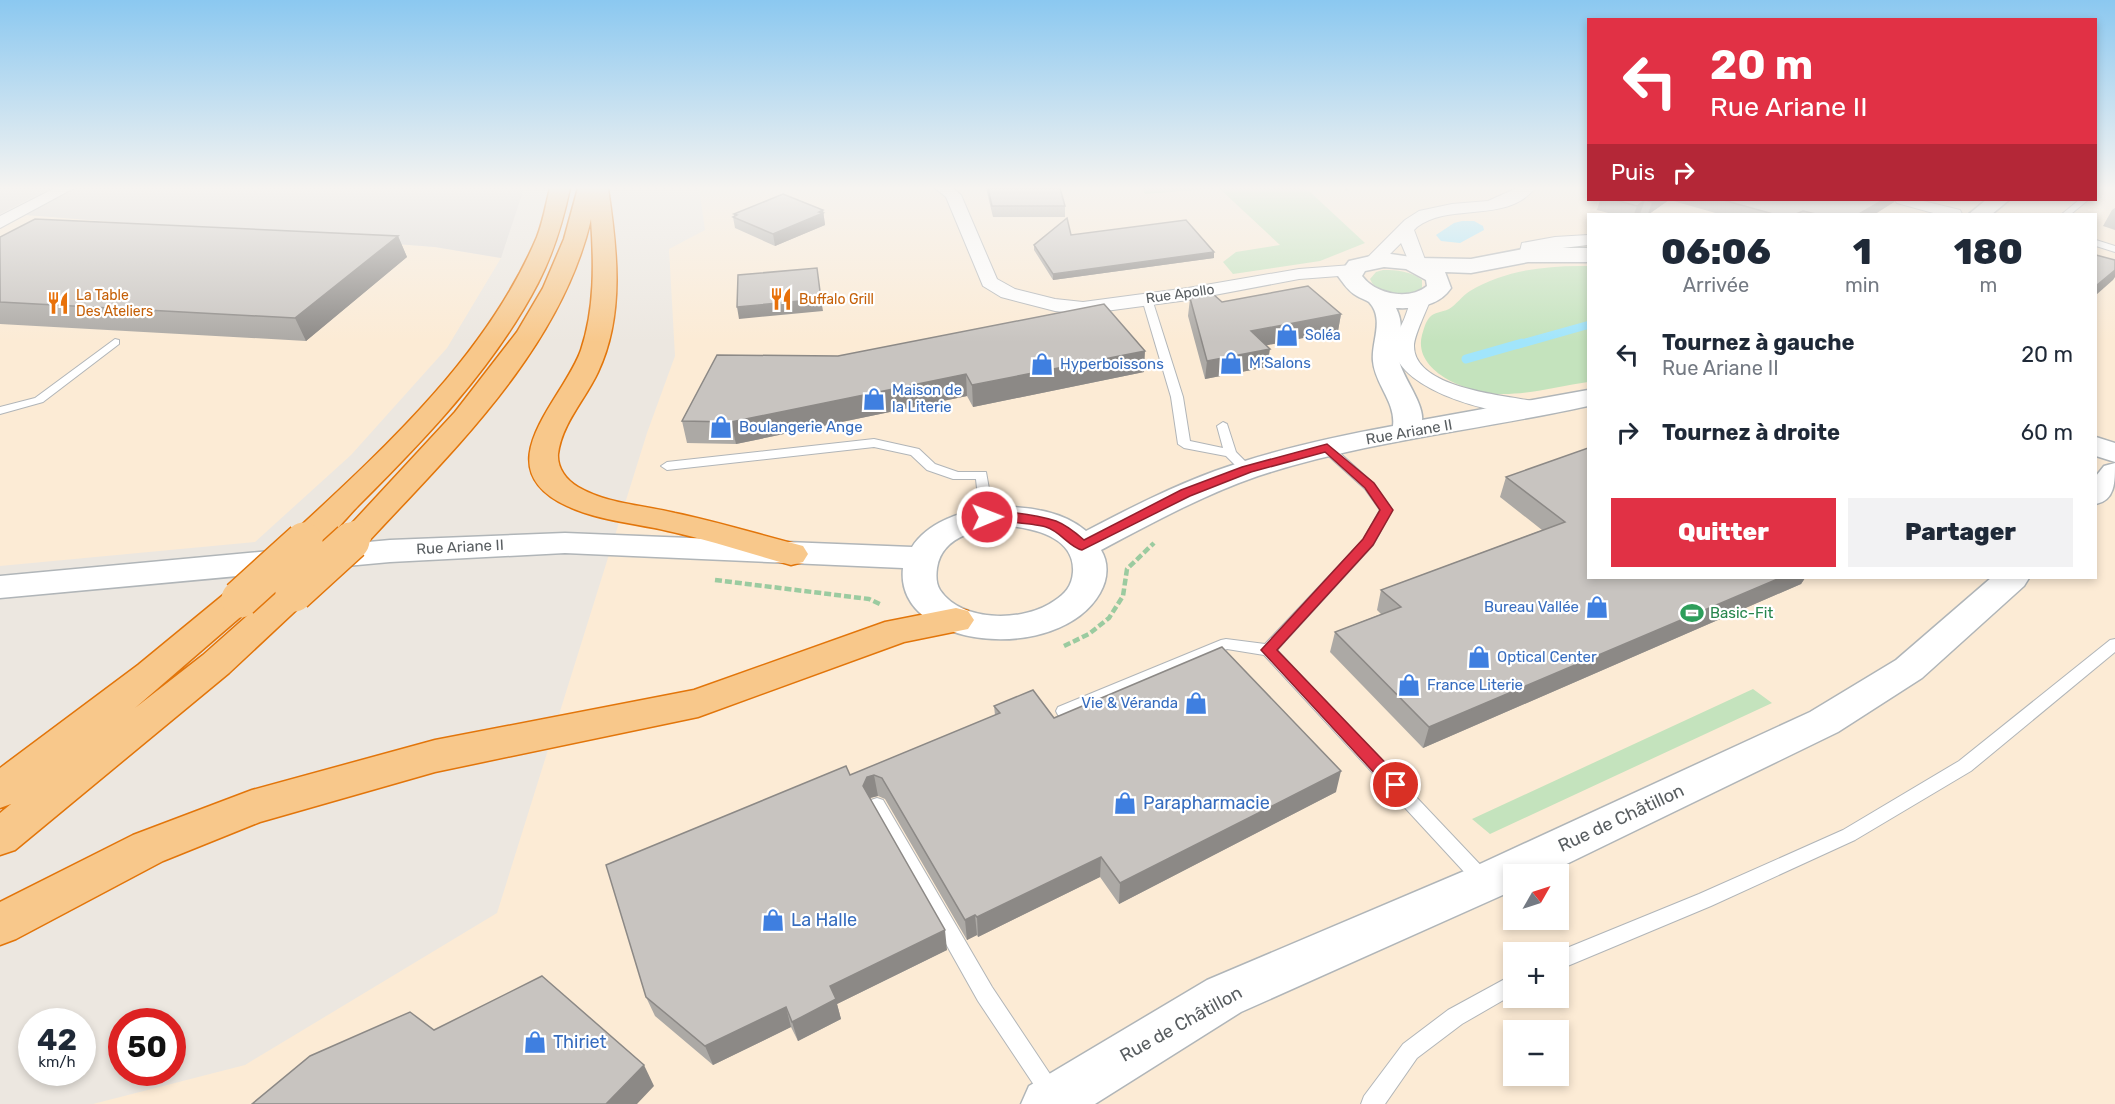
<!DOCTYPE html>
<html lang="fr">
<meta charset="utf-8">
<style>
:root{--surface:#fff;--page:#f2f2f3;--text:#1f2937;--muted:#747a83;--accent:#e13145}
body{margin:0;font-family:Rubik,sans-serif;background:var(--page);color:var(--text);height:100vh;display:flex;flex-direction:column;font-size:22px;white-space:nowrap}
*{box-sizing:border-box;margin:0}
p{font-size:20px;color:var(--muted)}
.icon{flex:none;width:33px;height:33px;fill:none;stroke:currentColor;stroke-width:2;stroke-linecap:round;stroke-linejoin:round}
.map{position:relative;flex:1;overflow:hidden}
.drawer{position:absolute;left:1587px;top:213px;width:510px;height:366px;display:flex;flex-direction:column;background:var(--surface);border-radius:0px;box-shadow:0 3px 9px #0003}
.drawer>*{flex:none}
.guide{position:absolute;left:1587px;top:18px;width:510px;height:183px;border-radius:0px;box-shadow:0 3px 9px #0003;background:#e13145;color:#fff;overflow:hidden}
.needle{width:39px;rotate:51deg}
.buttons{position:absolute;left:1503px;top:864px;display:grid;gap:12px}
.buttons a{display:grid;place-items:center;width:66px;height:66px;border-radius:0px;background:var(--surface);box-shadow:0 3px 9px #0003;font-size:30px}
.speed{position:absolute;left:18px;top:1008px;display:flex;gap:12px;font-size:30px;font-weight:700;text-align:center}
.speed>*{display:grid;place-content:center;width:78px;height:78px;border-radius:50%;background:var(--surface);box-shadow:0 3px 9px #0003;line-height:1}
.speed small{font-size:15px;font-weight:400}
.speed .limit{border:9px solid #d22;background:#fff;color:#111}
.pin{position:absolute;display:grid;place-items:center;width:51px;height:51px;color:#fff;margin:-26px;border:3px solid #fff;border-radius:50%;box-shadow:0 2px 6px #0007}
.me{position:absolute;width:66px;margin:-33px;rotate:89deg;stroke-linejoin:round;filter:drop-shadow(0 0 4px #0008)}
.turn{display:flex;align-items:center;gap:21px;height:126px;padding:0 24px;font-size:27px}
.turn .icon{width:78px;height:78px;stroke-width:2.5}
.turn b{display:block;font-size:42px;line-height:51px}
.then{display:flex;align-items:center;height:57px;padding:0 24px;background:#0003;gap:12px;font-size:22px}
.eta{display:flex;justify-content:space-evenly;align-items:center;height:102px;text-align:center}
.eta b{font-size:36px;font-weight:800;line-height:42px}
.action{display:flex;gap:12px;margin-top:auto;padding:12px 24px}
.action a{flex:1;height:69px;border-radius:0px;background:var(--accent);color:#fff;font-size:24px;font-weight:800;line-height:69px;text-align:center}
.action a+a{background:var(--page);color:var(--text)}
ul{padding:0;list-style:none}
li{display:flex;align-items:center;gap:18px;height:78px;padding:0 24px}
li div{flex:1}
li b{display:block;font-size:22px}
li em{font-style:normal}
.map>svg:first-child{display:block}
</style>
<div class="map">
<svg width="2115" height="1104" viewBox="0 0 2115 1104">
<rect width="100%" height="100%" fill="#ece7e0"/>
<path fill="#fcebd5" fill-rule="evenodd" d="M 699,188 L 1588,188 L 1588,200 L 2096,200 L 2096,188 L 2115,188 L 2115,1104 L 93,1104 L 245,1065 L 497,913 L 647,433 L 675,356 L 669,249 L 705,230 ZM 1588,214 L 2096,214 L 2096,578 L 1588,578 ZM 1514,874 L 1558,874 L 1558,920 L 1514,920 ZM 1514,952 L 1558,952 L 1558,998 L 1514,998 ZM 1514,1030 L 1558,1030 L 1558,1076 L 1514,1076 Z
M 26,215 L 435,247 L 501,258 L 447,348 L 351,455 L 255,542 L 0,566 L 0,228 Z"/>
<path fill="#ddd9d5" d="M 0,188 L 51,188 L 0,214 Z
M 76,188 L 524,188 L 501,258 L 435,247 L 26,215 Z"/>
<path fill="#c4e3bd" d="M 1142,188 L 1301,188 L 1309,191 L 1365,243 L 1320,261 L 1233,274 L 1223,262 L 1236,252 L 1280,245 L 1219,188 L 1145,194 Z
M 1588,266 L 1588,382 C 1561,386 1531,394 1503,394 C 1472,395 1412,373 1422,335 C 1424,329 1425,323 1429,318 C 1435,311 1441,313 1449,309 C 1456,305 1462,296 1470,291 C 1505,270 1548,265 1588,266 Z
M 1383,270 C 1397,270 1411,271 1422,280 L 1422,289 C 1408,298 1377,297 1370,279 L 1376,272 Z
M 1753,689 L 1772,703 L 1490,834 L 1472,819 Z"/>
<path fill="#a1e5fb" d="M 1462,221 L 1474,221 L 1483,226 L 1484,230 L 1460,243 L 1441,241 L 1436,235 L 1454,223 Z"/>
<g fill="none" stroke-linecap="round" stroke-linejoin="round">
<path stroke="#a1e5fb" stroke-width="8" d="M 1517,345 L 1588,325"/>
<path stroke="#a1e5fb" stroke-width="9" d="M 1466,359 L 1522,343"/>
<g stroke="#b1b5b8" stroke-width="2">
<path id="lane" d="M 2079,200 L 2088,200 L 2071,214 L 2062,214 Z
M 2096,240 L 2115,246 L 2115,252 L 2096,246 Z
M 1147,296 L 1152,299 L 1183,397 L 1190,441 L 1223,448 L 1217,426 L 1223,422 L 1227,424 L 1236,452 L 1251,467 L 1253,470 L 1251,473 L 1243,473 L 1226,456 L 1184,448 L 1178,444 L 1171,397 L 1142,299 Z
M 115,339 L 119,340 L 119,344 L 43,402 L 0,414 L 0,407 L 35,398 Z
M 874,439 L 919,449 L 935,464 L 958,472 L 986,472 L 994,517 L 987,521 L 980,517 L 976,479 L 953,479 L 927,470 L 911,455 L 874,447 L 667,470 L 661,466 L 667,462 Z
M 1327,444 L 1331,445 L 1373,483 L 1392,510 L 1373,545 L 1277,650 L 1490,875 L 1493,881 L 1490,887 L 1484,889 L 1478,887 L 1264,655 L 1227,649 L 1070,715 L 1064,717 L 1058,715 L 1056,711 L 1058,707 L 1221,640 L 1226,639 L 1265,644 L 1363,540 L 1380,510 L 1365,489 L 1323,451 L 1321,448 L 1323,445 Z
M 2115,639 L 2115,652 L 1971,771 L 1855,840 L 1711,906 L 1558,970 L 1558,952 L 1557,952 L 1699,894 L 1843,830 L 1959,761 L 2110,640 Z
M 877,798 L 883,800 L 992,987 L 1058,1086 L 1062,1093 L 1058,1100 L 1051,1104 L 1044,1100 L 978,1001 L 868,805 L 871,800 Z
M 1514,974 L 1514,994 L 1462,1024 L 1417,1058 L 1385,1104 L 1361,1104 L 1364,1096 L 1403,1044 L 1448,1010 Z"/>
</g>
<g stroke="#b1b5b8" stroke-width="2">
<path id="street" d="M 55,188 L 74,188 L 0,228 L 0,216 Z
M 935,188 L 953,188 L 961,195 L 997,279 L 1015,289 L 1055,299 L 1083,302 L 1188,288 L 1299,269 L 1352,265 L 1361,270 L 1352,275 L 1299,279 L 1188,300 L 1083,314 L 1055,311 L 1001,297 L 983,286 L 946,197 Z
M 1517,188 L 1535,188 C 1507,224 1450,202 1417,227 L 1414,230 L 1427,265 L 1424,269 L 1412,269 L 1401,243 L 1379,265 L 1367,265 L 1364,261 L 1405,220 L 1419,211 L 1452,204 L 1488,201 Z
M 1895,200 L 1919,200 L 1960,210 L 1962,214 L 1937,214 L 1897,203 Z
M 1588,235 L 1588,245 L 1537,251 L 1534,259 L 1528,260 L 1519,255 L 1522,243 L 1555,237 Z
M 1422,292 L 1431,298 C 1427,310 1414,335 1414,346 C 1414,391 1515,396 1544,403 L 1547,408 L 1544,413 C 1509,421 1396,392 1394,347 C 1394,338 1402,325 1405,317 C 1409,307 1411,295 1422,292 Z"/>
</g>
<g stroke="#b0b5b8" stroke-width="3">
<path id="secondary" d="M 1986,200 L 2009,200 L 1992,214 L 1969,214 Z
M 1528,248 L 1588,248 L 1588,262 L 1528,262 L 1471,273 L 1445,272 L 1451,288 C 1439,306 1416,309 1396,308 C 1407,329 1395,344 1400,364 C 1405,380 1424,405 1422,420 L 1588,390 L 1588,406 C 1479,430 1365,441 1258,476 C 1203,495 1152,523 1101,550 C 1109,563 1108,579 1100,593 C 1059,665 894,650 903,568 L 565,553 L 390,562 L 0,598 L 0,576 L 390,540 L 565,533 L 912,547 C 943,499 1045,495 1086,531 C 1128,509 1171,487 1215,471 C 1273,450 1333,437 1393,426 C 1396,402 1375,385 1373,361 C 1371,342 1385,319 1369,302 C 1366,300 1360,298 1357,296 C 1348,291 1344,284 1338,276 L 1349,261 L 1384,253 L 1418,258 L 1471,259 ZM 1384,267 L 1406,269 L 1426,280 L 1427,286 C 1409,301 1375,294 1362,276 L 1365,271 ZM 1010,526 C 1036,529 1075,538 1073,572 C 1072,586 1065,594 1054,601 C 1025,622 962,623 940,590 C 936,584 936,575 937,568 C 942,534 982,528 1010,526 Z
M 2096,437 L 2115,443 L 2115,462 L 2096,456 Z
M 2115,463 C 2115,483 2115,500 2096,504 L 2096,476 L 2104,466 Z
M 1991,578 L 2029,578 L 2024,586 L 1922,678 L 1838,732 L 1546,874 L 1514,874 L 1514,890 L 1241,1012 L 1095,1104 L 1021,1104 L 1029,1086 L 1207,980 L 1469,869 L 1810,712 L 1896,660 Z"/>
</g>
<g stroke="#e2750a" stroke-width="3">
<path id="highway" d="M 550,188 L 570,188 C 563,221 554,252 538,283 C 494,368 425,439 358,506 C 347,517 328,541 316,548 C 308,551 301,549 293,547 L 289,540 L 293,533 C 386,447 487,355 537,237 C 543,222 546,204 550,188 Z
M 578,188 L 608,188 C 617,249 625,315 598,372 C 585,400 562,423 558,454 C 557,468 566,480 578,487 C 607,504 643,505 675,513 C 718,522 760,535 803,546 L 808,554 L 803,562 L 791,565 C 750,554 710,540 668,531 C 635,523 599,521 567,506 C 483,467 563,401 581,350 C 595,308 594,263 591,219 C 561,348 455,448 368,542 L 357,545 L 346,542 L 341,535 L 455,412 L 517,332 L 543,288 L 564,239 Z
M 294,581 L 306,585 L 311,593 L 306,601 L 229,673 L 15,850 L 0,855 L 0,813 L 11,804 L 0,808 L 0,768 L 138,665 L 228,591 L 240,587 L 252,591 L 257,599 L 252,607 L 135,708 L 203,655 L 282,585 Z
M 956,608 L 968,611 L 974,620 L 968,629 L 904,642 L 698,717 L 435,772 L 260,822 L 163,861 L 16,939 L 0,945 L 0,902 L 133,835 L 252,790 L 435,740 L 694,690 L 885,622 Z"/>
</g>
<path stroke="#9bcba0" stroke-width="2" stroke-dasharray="4.5 2" stroke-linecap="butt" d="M 1345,188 L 1347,190"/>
<path stroke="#9bcba0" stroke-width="4.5" stroke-dasharray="7 3" stroke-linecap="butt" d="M 715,580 L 869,599 L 882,605
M 1064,646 L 1089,634 L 1109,618 L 1123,596 L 1127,569 L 1154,543"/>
<use href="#lane" fill="#fff" fill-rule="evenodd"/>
<use href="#street" fill="#fff" fill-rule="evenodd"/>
<use href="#secondary" fill="#fff" fill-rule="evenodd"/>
<use href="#highway" fill="#f8c88b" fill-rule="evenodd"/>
<g stroke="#e2750a" stroke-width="32" stroke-linecap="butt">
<path id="highway-bridge-far1" d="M 303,542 L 305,540
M 349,542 L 357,535"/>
</g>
<g stroke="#e2750a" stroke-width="40" stroke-linecap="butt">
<path id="highway-bridge" d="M 294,593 L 351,541
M 240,599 L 304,541"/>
</g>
<use href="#highway-bridge-far1" stroke="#f8c88b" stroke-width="29"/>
<use href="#highway-bridge" stroke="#f8c88b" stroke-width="37"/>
</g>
<path fill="#aca9a5" d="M 986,188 L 1060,188 L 1065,206 L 1065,217 L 993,217 Z
M 1600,200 L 1669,200 L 1649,214 L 1612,214 L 1597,210 Z
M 1670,200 L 1895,200 L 1894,202 L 1875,214 L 1719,214 Z
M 2115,208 L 2115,230 L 2103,226 L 2112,210 Z
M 823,210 L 825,225 L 775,246 L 735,228 L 733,217 L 734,216 L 734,214 Z
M 1071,235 L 1214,258 L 1053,280 L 1034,250 L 1034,245 Z
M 398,236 L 407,257 L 306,341 L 0,324 L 0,237 Z
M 1190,298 L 1222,302 L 1341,314 L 1338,331 L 1266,345 L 1267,367 L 1205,379 L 1188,316 Z
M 717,355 L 1144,372 L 973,407 L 967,396 L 736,444 L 687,443 L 682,421 Z
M 1588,448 L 1588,578 L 1805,578 L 1801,584 L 1423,748 L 1330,652 L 1335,632 L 1381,614 L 1377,610 L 1381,590 L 1542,530 L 1500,497 L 1506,477 Z
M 994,706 L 1054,718 L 1336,792 L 1119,904 L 1100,877 L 978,937 L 977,935 L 967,940 L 885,799 L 878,796 L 870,798 L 947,950 L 837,1004 L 841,1019 L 798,1041 L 791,1027 L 713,1065 L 655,1016 L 646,997 L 850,775 L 995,715 Z"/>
<path fill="#8c8986" d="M 1645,200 L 1640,214 L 1634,214 L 1637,206 Z
M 1655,200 L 1669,200 L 1649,214 L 1648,214 L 1652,202 Z
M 1883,200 L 1895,200 L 1894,202 L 1875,214 L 1859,214 Z
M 823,210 L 825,225 L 775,246 L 773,234 Z
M 398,236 L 407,257 L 306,341 L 295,318 Z
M 1214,252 L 1214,258 L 1053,280 L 1053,274 Z
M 2115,270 L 2115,277 L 2113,280 L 2096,295 L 2096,288 L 2097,285 Z
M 821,299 L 823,311 L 739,319 L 737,307 Z
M 1341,314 L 1338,331 L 1249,349 L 1251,331 Z
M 1270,349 L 1267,367 L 1205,379 L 1207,361 Z
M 1145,351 L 1144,372 L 973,407 L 972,385 Z
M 966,374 L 967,396 L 736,444 L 731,422 Z
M 1780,578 L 1805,578 L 1801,584 L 1423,748 L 1429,727 Z
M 1341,771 L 1336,792 L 1119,904 L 1120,883 Z
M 874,775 L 878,796 L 870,798 L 866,806 L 863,786 L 867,777 Z
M 1101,857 L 1100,877 L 978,937 L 977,917 Z
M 975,915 L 977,935 L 967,940 L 965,920 Z
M 945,930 L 947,950 L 837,1004 L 841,1019 L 798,1041 L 792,1022 L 830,986 Z
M 786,1007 L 791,1027 L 713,1065 L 705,1046 Z
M 644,1065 L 654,1086 L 637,1104 L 606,1104 Z"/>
<path fill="#c8c4c0" stroke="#8c8986" stroke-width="1.5" d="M 988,188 L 1060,188 L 1065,206 L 992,206 Z
M 783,194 L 823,210 L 819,212 L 823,213 L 773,234 L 733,217 L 737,215 L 734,214 Z
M 1615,200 L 1655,200 L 1652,202 L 1645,200 L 1637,206 Z
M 1723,200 L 1883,200 L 1859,214 L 1816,214 L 1803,211 L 1796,214 L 1773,214 Z
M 1067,218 L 1071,235 L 1186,220 L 1214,252 L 1053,274 L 1034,245 Z
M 35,219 L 398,236 L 295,318 L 0,302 L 0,237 Z
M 2096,255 L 2115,260 L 2115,270 L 2097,285 L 2096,285 Z
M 817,268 L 821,299 L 737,307 L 738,275 Z
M 1308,286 L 1341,314 L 1251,331 L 1270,349 L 1207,361 L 1190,298 L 1213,294 L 1222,302 Z
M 1104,304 L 1145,351 L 972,385 L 966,374 L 731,422 L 682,421 L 717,355 L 838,356 Z
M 1588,448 L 1588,578 L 1780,578 L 1429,727 L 1335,632 L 1401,607 L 1381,590 L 1565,522 L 1506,477 Z
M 1222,647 L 1341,771 L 1120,883 L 1101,857 L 977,917 L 975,915 L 965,920 L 882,778 L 874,775 L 867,777 L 863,786 L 945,930 L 830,986 L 836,999 L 792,1022 L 786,1007 L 705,1046 L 646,997 L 606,865 L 846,766 L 850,775 L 1000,713 L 994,706 L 1033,690 L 1054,718 Z
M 542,976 L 644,1065 L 606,1104 L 252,1104 L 310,1056 L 410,1012 L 434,1030 Z"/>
<linearGradient id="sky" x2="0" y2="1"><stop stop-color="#8bc8f0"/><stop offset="0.55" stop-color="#f6f4f1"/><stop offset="1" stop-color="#f6f4f1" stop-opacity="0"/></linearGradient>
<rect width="2115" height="342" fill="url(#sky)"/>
<path fill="#e13145" stroke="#92202d" stroke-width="1.5" d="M 1327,444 L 1374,483 L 1393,510 L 1373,545 L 1277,650 L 1402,780 L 1404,785 L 1402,790 L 1390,790 L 1261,650 L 1363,539 L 1380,510 L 1365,488 L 1325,452 L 1251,472 L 1190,496 L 1082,550 C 1069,547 1060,531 1046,527 C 1034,523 984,521 981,517 C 992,506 1040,516 1056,521 C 1066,525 1075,532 1084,540 L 1181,490 L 1242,467 Z"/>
<defs>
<g id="restaurant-bare" transform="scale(1.8)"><path d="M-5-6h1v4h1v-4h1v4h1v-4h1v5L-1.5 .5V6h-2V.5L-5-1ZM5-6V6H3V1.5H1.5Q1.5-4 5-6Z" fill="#e8710a" stroke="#fff" stroke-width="2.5" paint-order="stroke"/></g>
<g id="shop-bare" transform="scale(1.8)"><path d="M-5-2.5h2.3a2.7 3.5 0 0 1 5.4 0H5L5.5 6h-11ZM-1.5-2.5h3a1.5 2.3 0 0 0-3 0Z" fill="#3f7fe0" stroke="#fff" stroke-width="2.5" paint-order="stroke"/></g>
<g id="stadium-bare" transform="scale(1.8)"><path d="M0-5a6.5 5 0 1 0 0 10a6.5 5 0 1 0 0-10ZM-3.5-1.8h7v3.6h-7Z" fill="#2e9e5b" stroke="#fff" stroke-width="2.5" paint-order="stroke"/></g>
</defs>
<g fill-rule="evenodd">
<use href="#restaurant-bare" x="781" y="299"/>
<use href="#restaurant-bare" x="58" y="303"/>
<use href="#shop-bare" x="1287" y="335"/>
<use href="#shop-bare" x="1231" y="363"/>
<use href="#shop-bare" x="1042" y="364"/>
<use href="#shop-bare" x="874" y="399"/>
<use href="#shop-bare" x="721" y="427"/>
<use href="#shop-bare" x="1597" y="607"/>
<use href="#stadium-bare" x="1692" y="613"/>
<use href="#shop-bare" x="1479" y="657"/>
<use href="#shop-bare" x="1409" y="685"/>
<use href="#shop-bare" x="1196" y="703"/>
<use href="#shop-bare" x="1125" y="803"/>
<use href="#shop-bare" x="773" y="920"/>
<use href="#shop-bare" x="535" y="1042"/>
</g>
<g text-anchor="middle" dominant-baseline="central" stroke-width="4.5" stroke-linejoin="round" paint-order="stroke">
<g font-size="14" fill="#595e61" stroke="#fff">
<text transform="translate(1180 294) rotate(-8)">Rue Apollo</text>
</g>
<g font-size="14" fill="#c56008" stroke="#fff" text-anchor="start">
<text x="76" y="295">La Table<tspan x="76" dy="16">Des Ateliers</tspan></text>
<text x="799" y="299">Buffalo Grill</text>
</g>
<g font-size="14" fill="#366cbe" stroke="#fff" text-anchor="start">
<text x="1305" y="335">Soléa</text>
</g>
<g font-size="15" fill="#366cbe" stroke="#fff" text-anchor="start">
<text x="1249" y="363">M'Salons</text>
<text x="1060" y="364">Hyperboissons</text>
<text x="892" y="390">Maison de<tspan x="892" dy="17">la Literie</tspan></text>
<text x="739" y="427">Boulangerie Ange</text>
<text x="1579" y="607" text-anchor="end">Bureau Vallée</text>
<text x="1497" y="657">Optical Center</text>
<text x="1427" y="685">France Literie</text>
<text x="1178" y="703" text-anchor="end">Vie &amp; Véranda</text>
</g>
<g font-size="15" fill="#595e61" stroke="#fff">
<text transform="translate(1409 432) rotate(-10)">Rue Ariane II</text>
<text transform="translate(460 547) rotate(-3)">Rue Ariane II</text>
</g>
<g font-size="15" fill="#27864d" stroke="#fff" text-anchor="start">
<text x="1710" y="613">Basic-Fit</text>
</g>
<g font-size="18" fill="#366cbe" stroke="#fff" text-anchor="start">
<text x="1143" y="803">Parapharmacie</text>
<text x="791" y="920">La Halle</text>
<text x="553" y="1042">Thiriet</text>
</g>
<g font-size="18" fill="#595e61" stroke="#fff">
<text transform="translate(1621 818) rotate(-25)">Rue de Châtillon</text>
<text transform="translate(1181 1024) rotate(-29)">Rue de Châtillon</text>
</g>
</g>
</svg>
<div class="buttons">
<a><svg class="needle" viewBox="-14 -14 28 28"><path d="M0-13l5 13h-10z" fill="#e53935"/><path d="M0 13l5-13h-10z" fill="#747a83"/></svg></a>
<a>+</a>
<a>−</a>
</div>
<div class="speed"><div>42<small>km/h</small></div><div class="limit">50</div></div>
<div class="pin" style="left:1396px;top:785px;background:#d93025"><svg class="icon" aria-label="arrive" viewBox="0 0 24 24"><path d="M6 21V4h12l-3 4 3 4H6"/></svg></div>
<svg class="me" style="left:987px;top:517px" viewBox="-20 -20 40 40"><circle r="17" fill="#e13145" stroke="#fff" stroke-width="3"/><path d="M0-11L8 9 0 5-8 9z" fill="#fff"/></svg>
<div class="guide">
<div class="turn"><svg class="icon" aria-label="left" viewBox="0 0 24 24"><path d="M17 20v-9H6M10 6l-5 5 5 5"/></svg><div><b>20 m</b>Rue Ariane II</div></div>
<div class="then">Puis<svg class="icon" aria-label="right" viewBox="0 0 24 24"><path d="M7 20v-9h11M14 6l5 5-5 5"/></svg></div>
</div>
<section class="drawer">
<div class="eta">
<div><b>06:06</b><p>Arrivée</p></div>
<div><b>1</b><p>min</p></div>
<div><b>180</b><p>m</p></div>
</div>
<ul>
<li><svg class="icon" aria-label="left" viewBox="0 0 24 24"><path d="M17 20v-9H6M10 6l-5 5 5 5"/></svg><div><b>Tournez à gauche</b><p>Rue Ariane II</p></div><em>20 m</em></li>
<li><svg class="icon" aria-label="right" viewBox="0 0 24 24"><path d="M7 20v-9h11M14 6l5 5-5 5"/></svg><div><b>Tournez à droite</b></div><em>60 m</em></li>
</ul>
<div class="action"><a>Quitter</a><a>Partager</a></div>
</section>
</div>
